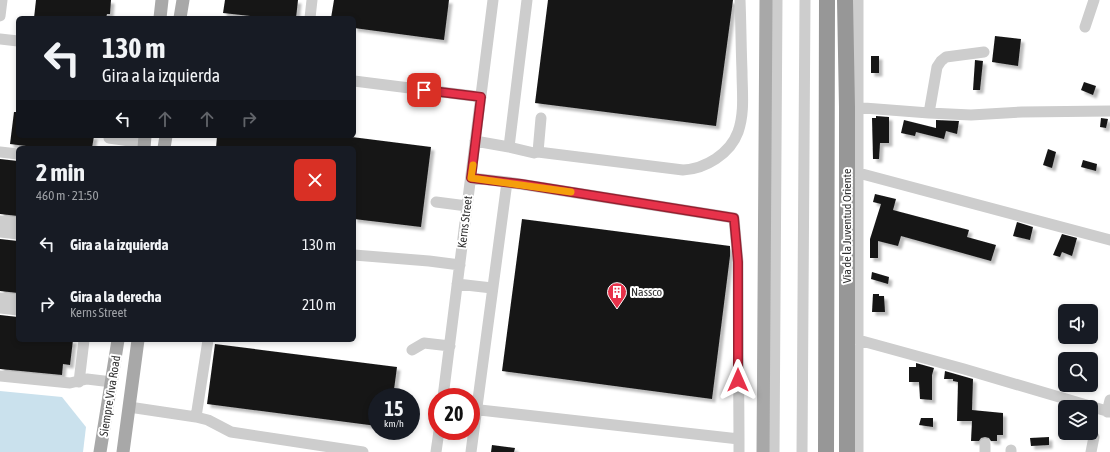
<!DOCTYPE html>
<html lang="es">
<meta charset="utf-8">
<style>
:root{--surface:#171b24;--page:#242831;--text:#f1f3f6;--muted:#9ea1a6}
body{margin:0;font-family:"Asap Condensed",sans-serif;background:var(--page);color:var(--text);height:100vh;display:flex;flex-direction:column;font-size:15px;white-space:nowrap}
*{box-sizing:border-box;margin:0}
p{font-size:13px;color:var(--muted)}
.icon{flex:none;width:22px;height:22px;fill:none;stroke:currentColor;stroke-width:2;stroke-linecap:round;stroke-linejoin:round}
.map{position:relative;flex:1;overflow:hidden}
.drawer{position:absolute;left:16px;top:146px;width:340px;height:196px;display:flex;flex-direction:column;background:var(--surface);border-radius:6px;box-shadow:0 2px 6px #0003}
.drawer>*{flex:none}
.top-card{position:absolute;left:16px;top:16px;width:340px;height:122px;border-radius:6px;box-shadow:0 2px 6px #0003;background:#171b24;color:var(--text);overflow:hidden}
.buttons{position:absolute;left:1058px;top:304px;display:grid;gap:8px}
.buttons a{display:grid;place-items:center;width:40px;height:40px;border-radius:6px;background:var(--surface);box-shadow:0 2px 6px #0003;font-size:20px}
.speed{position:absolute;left:368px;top:388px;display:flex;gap:8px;font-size:20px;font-weight:700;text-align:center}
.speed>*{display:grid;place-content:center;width:52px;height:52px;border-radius:50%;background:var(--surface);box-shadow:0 2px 6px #0003;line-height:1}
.speed small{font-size:10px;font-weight:400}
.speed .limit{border:6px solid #d22;background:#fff;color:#111}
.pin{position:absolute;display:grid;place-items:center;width:34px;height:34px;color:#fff;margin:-17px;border-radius:8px;box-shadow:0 2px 6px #0006}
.me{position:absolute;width:44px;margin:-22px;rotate:0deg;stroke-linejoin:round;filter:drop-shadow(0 0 3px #0008)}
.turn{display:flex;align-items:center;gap:14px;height:84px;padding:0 20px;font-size:18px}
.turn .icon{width:52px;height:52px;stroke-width:2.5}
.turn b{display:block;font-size:28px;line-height:34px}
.lanes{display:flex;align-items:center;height:38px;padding:0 20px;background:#0003;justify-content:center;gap:20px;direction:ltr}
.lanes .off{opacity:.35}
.round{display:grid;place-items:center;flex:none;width:42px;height:42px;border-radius:6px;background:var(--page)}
.overview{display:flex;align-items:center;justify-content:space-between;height:68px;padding:0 20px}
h1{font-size:24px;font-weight:700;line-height:30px}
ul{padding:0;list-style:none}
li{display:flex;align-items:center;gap:12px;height:60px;padding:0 20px}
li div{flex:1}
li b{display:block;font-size:15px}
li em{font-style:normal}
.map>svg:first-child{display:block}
</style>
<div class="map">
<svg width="1110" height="452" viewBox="0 0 1110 452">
<defs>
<filter id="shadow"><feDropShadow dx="3.5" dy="3.5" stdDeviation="1" flood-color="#0004"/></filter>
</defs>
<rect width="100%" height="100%" fill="#fff"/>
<path fill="#cae1ed" d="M 0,391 L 62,397 L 86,427 L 83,452 L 0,452 Z"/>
<path fill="#171717" filter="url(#shadow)" d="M 36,0 L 111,0 L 110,14 L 107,14 L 106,18 L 34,18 Z
M 225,0 L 298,0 L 296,18 L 268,18 L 223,13 Z
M 334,0 L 449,0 L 444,40 L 354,28 L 354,18 L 331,18 Z
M 548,0 L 733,0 L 716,126 L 535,103 Z
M 995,36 L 1021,39 L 1018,66 L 992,62 Z
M 871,56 L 879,56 L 879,73 L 871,73 Z
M 975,60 L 983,61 L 980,90 L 973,90 Z
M 1084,82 L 1096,86 L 1093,95 L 1081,90 Z
M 14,112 L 18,112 L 18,136 L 94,136 L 92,148 L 42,148 L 10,144 Z
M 876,116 L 889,117 L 889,143 L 880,143 L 879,159 L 873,159 L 872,118 L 876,118 Z
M 1101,118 L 1108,119 L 1106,128 L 1100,127 Z
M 904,120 L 936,128 L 936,120 L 959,121 L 957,134 L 946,131 L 944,139 L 916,132 L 915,136 L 901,133 Z
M 217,136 L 344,136 L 431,147 L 421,227 L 354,219 L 354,148 L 216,148 Z
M 1048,149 L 1056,152 L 1052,168 L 1043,165 Z
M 0,159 L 18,161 L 18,216 L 0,214 Z
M 1083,160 L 1097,164 L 1096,171 L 1081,167 Z
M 875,194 L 896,199 L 893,210 L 969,230 L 967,237 L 996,245 L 991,261 L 901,236 L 898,246 L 878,241 L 878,258 L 870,258 L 870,239 L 881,204 L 873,202 Z
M 522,219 L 730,246 L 730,256 L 712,399 L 502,371 Z
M 1017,222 L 1033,227 L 1030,240 L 1013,236 Z
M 1062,234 L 1077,238 L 1072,256 L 1062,252 L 1060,257 L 1053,255 Z
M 0,239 L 18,241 L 18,293 L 0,291 Z
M 872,272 L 889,277 L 888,284 L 871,279 Z
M 873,294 L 879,294 L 879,296 L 884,296 L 885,312 L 872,312 Z
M 0,315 L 18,317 L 18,340 L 73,340 L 70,365 L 63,364 L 62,375 L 0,369 Z
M 215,344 L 397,367 L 393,397 L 377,397 L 377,426 L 207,404 Z
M 916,363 L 934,368 L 932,375 L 932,400 L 920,399 L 919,382 L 909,382 L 909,367 L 916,367 Z
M 945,371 L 973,379 L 972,410 L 1003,413 L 1003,435 L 997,435 L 997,441 L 991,441 L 989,438 L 985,437 L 981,438 L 979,441 L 971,441 L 972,421 L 957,421 L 958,382 L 953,381 L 953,379 L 944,379 Z
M 921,418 L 933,418 L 933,427 L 919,425 Z
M 1049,437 L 1049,445 L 1031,446 L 1030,438 Z
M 492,445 L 515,448 L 514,452 L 491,452 Z"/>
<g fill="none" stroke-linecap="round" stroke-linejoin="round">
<path stroke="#cdcdcd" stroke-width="11" d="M 0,16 L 2,0
M 310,18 L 312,0
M 1085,27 L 1094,0
M 0,39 L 18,41
M 354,81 L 481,97
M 851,107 L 929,113 L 971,115 L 1022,112 L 1110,111
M 929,113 L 937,67 L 941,61 L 946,57 L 984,52
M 109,138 L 144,143
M 475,141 L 509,147 L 527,0
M 509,147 L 534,153 L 538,152 L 683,170 C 705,169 730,154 738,132 C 745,112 742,91 742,71 C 741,47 741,24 740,0
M 0,152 L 18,154
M 538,152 L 541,118
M 851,171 L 1110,240
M 471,178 L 507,182 L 471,452
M 507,182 L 734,218 L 738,262 L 739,439
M 436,202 L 467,206
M 0,221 L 18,223
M 0,232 L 18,234
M 354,255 L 429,261 L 460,265
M 457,284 L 492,288
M 0,298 L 18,300
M 0,308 L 18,310
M 851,338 L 964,369 L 1110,412
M 412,350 L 424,343 L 450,346
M 0,376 L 70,383 L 87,379 L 112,382
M 79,382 L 84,340
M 443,397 L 493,0
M 129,407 L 196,417 L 208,420 L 231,432 L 363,452
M 471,409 L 739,439 L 739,452
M 1107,412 L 1110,400
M 196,417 L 208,340
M 436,452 L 439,431
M 774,452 L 777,0
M 802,452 L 805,0
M 858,452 L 858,0
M 985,452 L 985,444
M 1011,452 L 1011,450
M 1091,452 L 1094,437"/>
<path stroke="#a8a8a8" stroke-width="13" d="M 160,18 L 162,0
M 180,18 L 183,0
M 144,148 L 145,136
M 164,148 L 166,136
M 100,452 L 118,340
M 123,452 L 138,340
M 763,452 L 766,0"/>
<path stroke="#979797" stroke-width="16" d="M 845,0 L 847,107 L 847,452
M 826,452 L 827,0"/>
</g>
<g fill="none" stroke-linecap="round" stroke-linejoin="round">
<g stroke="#962030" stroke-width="10">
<path id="route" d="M 424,90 L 481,97 L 471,178 L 521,184 L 734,218 L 738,262 L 738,380"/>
</g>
<use href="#route" stroke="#e7324a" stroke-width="7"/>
<path stroke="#f59e0b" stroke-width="7" d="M 473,165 L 471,178 L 571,192"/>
</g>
<defs>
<g id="building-pin" transform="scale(1)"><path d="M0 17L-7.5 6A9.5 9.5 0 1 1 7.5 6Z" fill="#e7324a" stroke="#fff"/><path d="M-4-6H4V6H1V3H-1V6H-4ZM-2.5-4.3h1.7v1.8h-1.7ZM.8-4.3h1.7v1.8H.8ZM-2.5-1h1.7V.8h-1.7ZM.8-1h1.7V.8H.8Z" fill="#fff"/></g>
</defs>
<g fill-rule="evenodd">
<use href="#building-pin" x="617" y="292"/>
</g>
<g text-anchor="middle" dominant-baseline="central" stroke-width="4" stroke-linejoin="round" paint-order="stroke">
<g font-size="12" fill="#303030" stroke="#fff">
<text transform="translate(465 222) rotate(-83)">Kerns Street</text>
<text transform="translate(847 226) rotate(-90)">Vía de la Juventud Oriente</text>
<text transform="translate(110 396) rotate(-81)">Siempre Viva Road</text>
</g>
<g font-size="12" fill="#303030" stroke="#fff" text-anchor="start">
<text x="631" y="292">Nassco</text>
</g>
</g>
</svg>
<div class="buttons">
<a><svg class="icon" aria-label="sound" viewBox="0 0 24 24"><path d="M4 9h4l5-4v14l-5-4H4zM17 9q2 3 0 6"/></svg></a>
<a><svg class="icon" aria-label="search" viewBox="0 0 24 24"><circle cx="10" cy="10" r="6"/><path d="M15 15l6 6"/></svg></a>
<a><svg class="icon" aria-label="layers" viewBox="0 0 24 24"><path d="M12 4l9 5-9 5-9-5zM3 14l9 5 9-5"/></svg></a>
</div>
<div class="speed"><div>15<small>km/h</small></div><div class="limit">20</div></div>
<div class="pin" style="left:424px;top:90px;background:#d93025"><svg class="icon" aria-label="arrive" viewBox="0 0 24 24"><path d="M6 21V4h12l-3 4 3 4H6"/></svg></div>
<svg class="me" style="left:738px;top:380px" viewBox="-20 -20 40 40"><path d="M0-17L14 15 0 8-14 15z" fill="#e7324a" stroke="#fff" stroke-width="4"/></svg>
<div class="top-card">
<div class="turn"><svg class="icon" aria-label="left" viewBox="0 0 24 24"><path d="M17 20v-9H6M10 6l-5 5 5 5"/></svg><div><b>130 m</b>Gira a la izquierda</div></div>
<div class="lanes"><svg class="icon" aria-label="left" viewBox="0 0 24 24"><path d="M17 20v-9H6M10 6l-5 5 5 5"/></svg><svg class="icon off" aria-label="ahead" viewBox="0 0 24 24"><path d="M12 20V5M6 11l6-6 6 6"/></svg><svg class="icon off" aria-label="ahead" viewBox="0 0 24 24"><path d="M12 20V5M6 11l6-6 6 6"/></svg><svg class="icon off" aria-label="right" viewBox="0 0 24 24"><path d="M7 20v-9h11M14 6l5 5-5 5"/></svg></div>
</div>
<section class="drawer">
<div class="overview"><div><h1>2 min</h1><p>460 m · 21:50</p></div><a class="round" style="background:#d93025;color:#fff"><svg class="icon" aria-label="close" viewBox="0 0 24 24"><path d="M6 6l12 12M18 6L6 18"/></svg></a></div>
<ul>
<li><svg class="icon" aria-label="left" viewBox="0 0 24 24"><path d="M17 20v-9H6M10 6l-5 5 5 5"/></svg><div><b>Gira a la izquierda</b></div><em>130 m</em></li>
<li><svg class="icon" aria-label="right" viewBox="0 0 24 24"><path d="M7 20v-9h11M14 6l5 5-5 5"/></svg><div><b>Gira a la derecha</b><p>Kerns Street</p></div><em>210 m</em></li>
</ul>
</section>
</div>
